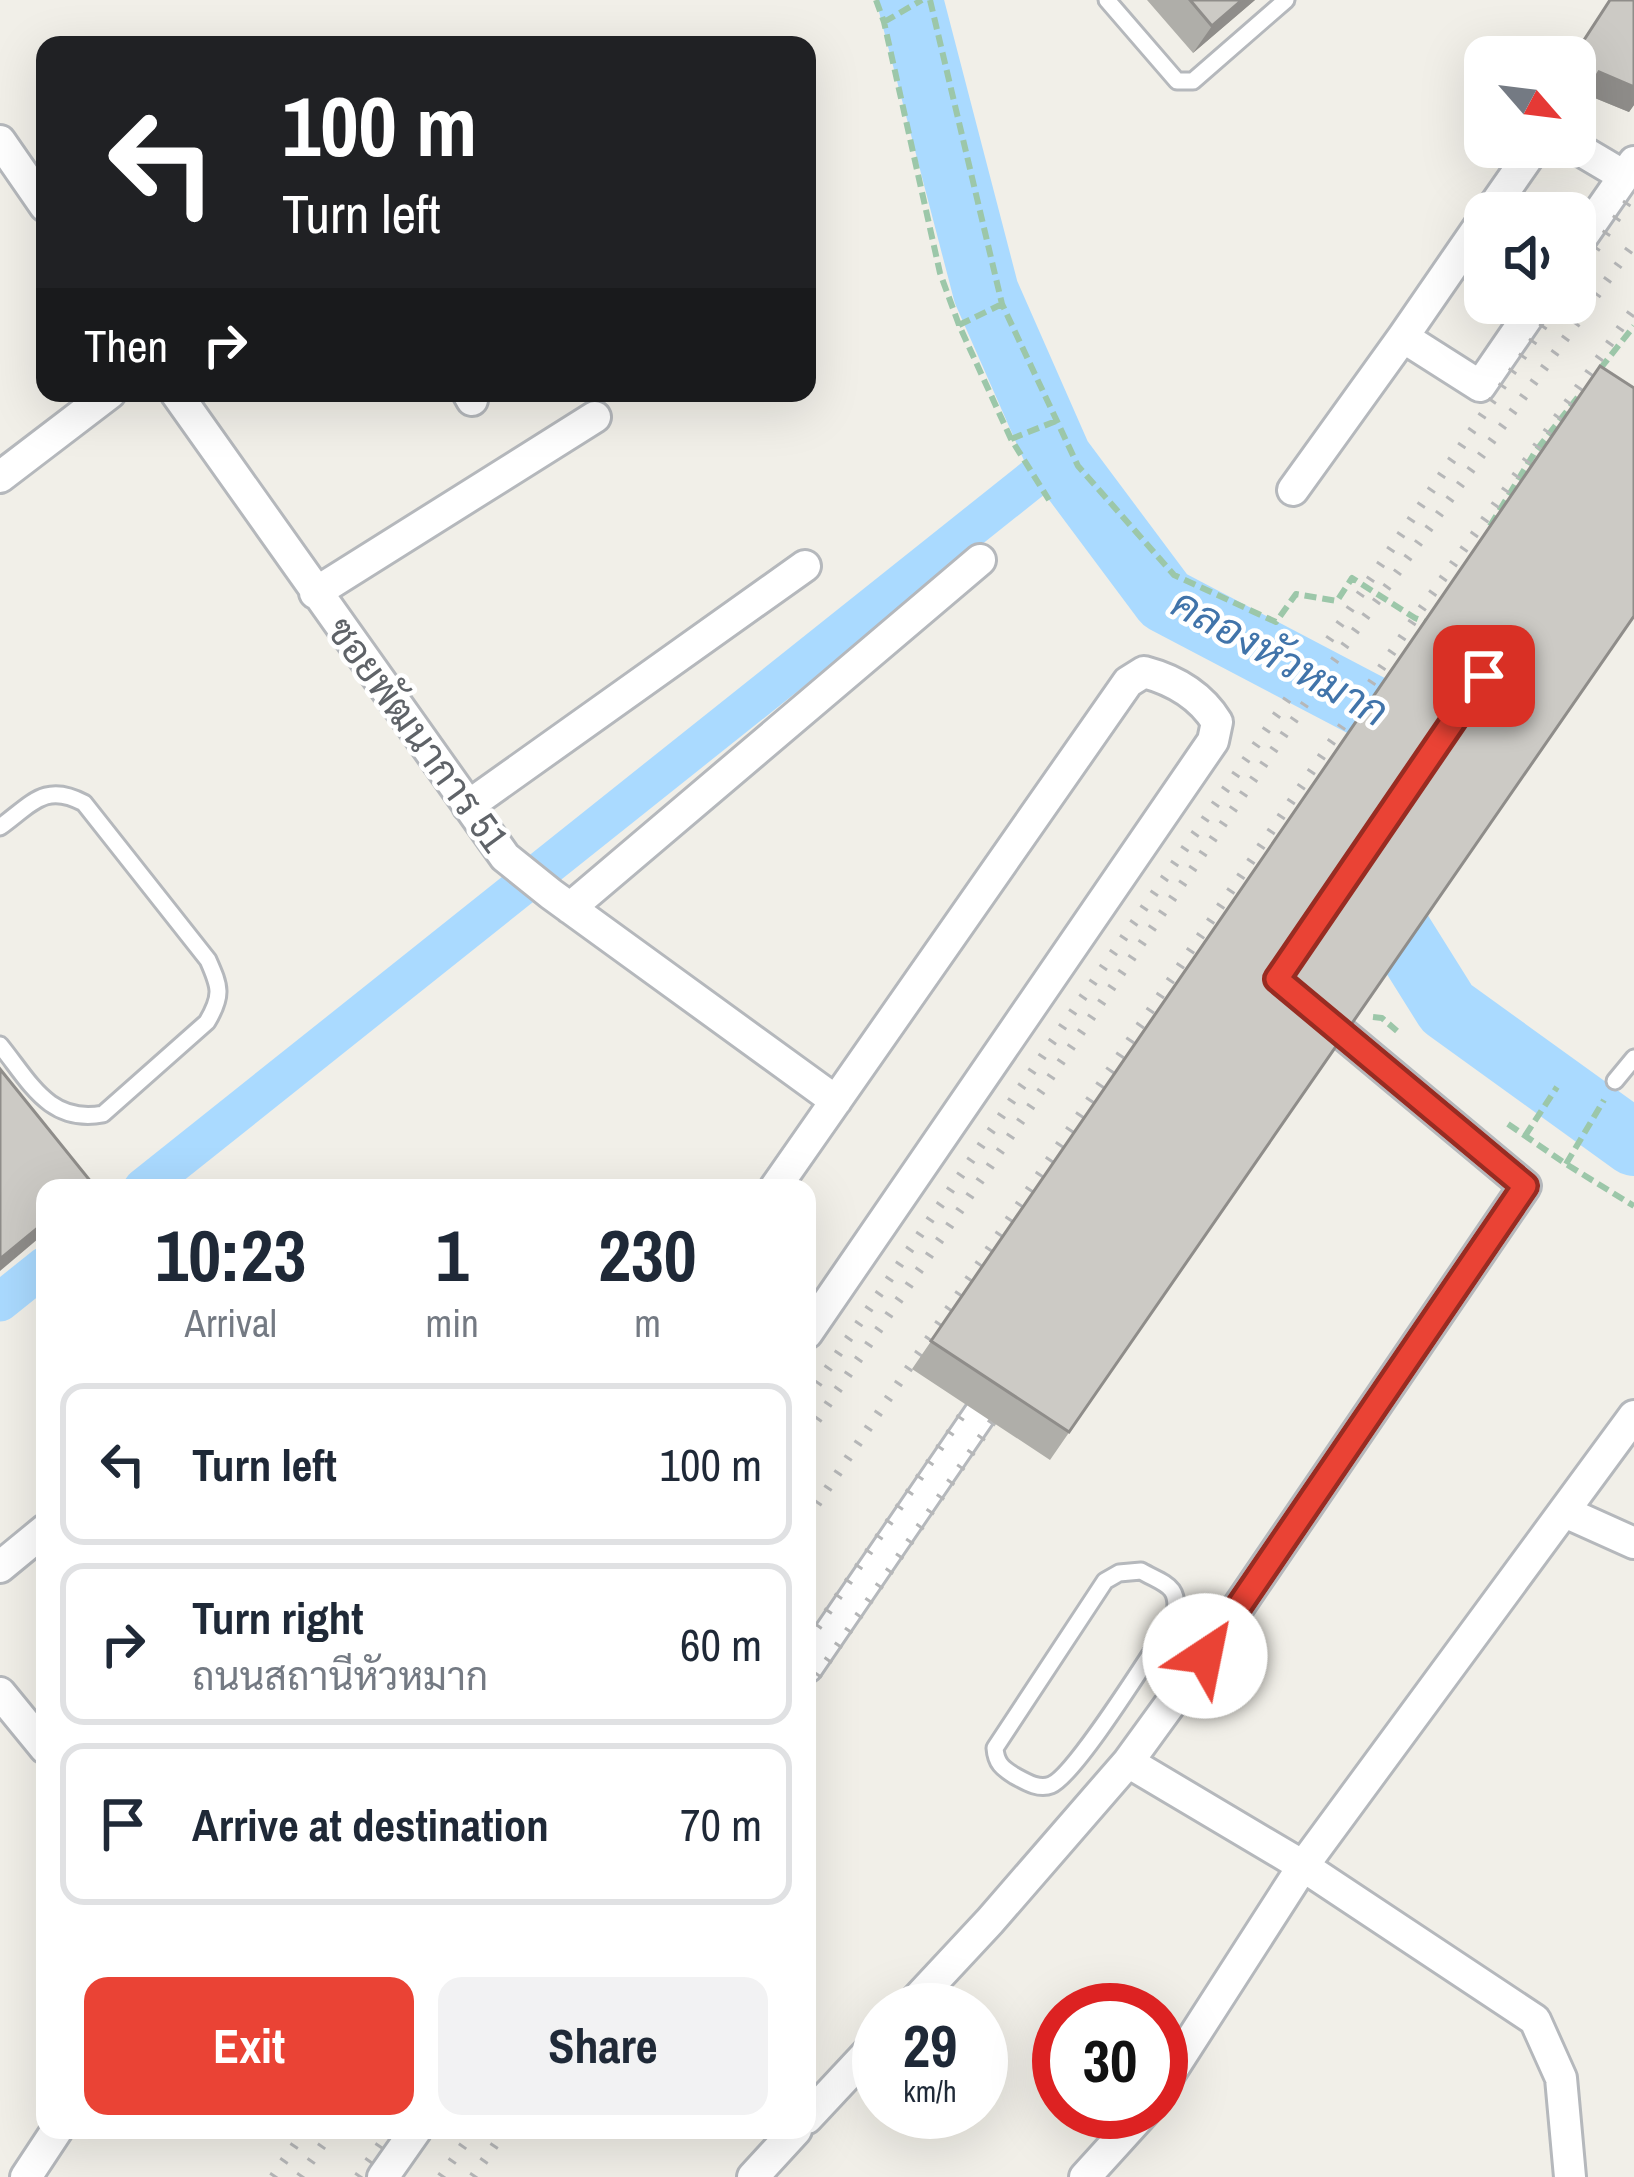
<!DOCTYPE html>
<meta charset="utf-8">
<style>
:root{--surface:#fff;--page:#f2f2f3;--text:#1f2937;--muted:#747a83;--line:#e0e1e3;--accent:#ea4335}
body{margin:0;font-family:"Archivo Narrow",Sarabun,sans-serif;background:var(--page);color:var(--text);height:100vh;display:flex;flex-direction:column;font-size:45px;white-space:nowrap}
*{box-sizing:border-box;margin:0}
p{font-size:39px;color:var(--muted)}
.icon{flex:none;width:66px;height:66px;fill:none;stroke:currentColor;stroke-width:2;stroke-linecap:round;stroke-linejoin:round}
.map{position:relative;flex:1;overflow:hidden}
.panel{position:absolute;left:36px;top:1179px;width:780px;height:960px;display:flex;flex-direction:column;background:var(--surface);border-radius:24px;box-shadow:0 12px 48px #0002}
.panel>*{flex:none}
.top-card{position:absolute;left:36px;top:36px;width:780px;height:366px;border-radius:24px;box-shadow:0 12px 48px #0002;background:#202124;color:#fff;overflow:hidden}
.needle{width:78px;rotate:118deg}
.buttons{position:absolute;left:1464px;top:36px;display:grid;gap:24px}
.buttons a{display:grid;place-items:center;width:132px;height:132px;border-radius:24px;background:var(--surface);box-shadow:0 12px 48px #0002;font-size:60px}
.speed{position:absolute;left:852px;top:1983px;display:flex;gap:24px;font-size:60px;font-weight:700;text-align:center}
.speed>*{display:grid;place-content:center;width:156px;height:156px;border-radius:50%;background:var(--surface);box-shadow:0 12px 48px #0002;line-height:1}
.speed small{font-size:30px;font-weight:400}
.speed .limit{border:18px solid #d22;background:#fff;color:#111}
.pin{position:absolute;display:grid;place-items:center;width:102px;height:102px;color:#fff;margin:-51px;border-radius:24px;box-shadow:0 6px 18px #0006}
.me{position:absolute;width:132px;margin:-66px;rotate:34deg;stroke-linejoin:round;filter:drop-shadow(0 0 9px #0008)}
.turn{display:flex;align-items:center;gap:42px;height:252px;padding:0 48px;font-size:54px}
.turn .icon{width:156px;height:156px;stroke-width:2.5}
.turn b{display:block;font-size:84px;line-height:102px}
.then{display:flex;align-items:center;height:114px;padding:0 48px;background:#0003;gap:24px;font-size:45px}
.eta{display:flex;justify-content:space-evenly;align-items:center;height:204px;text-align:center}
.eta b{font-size:72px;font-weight:800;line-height:84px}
.primary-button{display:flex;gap:24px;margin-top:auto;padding:24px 48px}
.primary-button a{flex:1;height:138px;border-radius:24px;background:var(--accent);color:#fff;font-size:48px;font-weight:800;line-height:138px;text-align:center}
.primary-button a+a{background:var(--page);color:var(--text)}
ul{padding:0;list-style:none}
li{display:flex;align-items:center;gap:36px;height:162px;margin:0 24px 18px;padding:0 24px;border:6px solid var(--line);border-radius:24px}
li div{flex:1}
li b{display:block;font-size:45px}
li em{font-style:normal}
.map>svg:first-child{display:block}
</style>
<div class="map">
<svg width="1634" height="2177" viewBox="0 0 1634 2177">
<rect width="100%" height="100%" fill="#f1efe8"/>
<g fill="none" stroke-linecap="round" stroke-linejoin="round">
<path stroke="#aadaff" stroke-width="39" d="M 143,1188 L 1059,458
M 0,1302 L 45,1266"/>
<path stroke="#aadaff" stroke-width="66" d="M 910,0 L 986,292 L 1059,458 L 1165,600 L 1447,748
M 1395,868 L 1380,901 L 1447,1008 L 1634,1143"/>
<g stroke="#b5b8bc" stroke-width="21">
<path id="service" d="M 1107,0 L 1177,81 L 1193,81 L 1286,0
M 0,827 C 32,804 45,782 84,803 L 208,960 C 220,987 223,995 207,1022 L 103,1114 C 49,1124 30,1082 0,1045
M 1615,1081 L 1634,1058
M 1141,1571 C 1166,1585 1180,1585 1175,1617 C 1155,1646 1076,1775 1051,1785 C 1039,1790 1026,1782 1015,1776 C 1002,1768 996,1763 995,1748 L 1105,1581 L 1119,1573 Z
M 1175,1617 L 1200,1631 L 1207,1640 L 1206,1651"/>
</g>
<g stroke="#b5b8bc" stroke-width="36">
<path id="minor" d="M 0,141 L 45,206
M 1575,147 L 1624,176
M 1489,213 L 1535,147
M 1485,218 L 1403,337 L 1480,386 L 1537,303
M 1575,247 L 1634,162
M 176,393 L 505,857 L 551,894 L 836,1101
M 468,393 L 472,400
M 0,477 L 110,393
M 1293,490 L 1403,337
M 315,593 L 595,417
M 468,806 L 805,566
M 570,908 L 980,560
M 1313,1009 L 1525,1186 L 1205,1656 L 1128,1762 L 1303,1866 L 1535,2020 L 1561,2078 L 1570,2177
M 775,1188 L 1128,682 L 1144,672 C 1174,680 1201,696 1217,722 L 1213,741 L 807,1333
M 1565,1512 L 1634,1543
M 0,1567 L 45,1530
M 807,1667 L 1001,1383
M 0,1693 L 45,1748
M 907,2010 L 990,1921 L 1128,1762
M 1161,2087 L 1303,1866 L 1634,1416
M 807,2118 L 879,2041
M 26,2177 L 57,2130
M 383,2177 L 416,2130
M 753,2177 L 796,2130
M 1085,2177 L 1144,2112"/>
</g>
<path stroke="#9cc7a9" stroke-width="6" stroke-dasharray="12 6" stroke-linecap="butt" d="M 876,0 L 884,22 L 940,273 L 959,325 L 1011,439 L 1049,500
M 930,0 L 1002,304 L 1078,466 L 1174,575 L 1276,622 L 1296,594 L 1337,601 L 1352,578 L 1415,618 L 1430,624
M 884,22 L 922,0
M 959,325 L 1002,304
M 1600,369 L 1634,326
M 1011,439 L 1056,421
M 1490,526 L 1535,452 L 1581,393
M 1373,1017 L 1382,1018 L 1397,1031
M 1508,1124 L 1566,1164 L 1634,1206
M 1525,1136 L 1557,1087
M 1566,1164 L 1604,1100"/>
<use href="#service" stroke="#fff" stroke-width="15"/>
<use href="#minor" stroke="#fff" stroke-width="30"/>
<path stroke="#b6b7b8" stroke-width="9" stroke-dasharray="3 15" stroke-linecap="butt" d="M 1575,279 L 1634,193
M 1329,640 L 1559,303
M 807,1399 L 1291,694
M 807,1435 L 1343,648 L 1634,243
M 807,1519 L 1415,618 L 1634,309
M 807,1642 L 986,1380
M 807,1691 L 1012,1393
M 273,2177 L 305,2130
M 300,2177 L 333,2130
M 358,2177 L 390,2130
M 441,2177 L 474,2130
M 473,2177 L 505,2130"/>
</g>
<path fill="#afaea9" d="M 1147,0 L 1255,0 L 1193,53 Z
M 1609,0 L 1634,0 L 1634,105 L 1629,112 L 1585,94 L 1575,108 L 1575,57 L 1572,57 Z
M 1600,366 L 1634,616 L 1050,1460 L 912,1369 Z"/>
<path fill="#8f8d8a" d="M 1242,0 L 1255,0 L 1193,53 L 1212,26 Z
M 1599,72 L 1634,87 L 1634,105 L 1629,112 L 1585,94 Z
M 45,1222 L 45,1233 L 0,1271 L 0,1259 Z"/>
<path fill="#cccac5" stroke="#8f8d8a" stroke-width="3" d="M 1190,0 L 1242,0 L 1212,26 Z
M 1610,0 L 1634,0 L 1634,87 L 1599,72 L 1588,90 L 1575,83 L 1575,57 L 1573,57 Z
M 1600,366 L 1634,388 L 1634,616 L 1069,1432 L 931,1341 Z
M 0,1069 L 92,1183 L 86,1188 L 45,1188 L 45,1222 L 0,1259 Z"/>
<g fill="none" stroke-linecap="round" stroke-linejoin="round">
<g stroke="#982c22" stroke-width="30">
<path id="route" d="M 1205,1656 L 1525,1186 L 1277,979 L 1484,676"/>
</g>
<use href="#route" stroke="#ea4335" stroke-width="21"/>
</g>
<g text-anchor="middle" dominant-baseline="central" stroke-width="9" stroke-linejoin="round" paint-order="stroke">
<g font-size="39" fill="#5f6368" stroke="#fff">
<text transform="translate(418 734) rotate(54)">ซอยพัฒนาการ 51</text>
</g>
<g font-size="42" font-style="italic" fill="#4174aa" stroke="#fff">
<text transform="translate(1280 657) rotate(29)">คลองหัวหมาก</text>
</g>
</g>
</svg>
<div class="buttons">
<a><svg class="needle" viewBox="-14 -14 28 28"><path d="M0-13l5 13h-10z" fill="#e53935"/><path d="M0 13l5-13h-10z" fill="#747a83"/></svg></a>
<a><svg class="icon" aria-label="sound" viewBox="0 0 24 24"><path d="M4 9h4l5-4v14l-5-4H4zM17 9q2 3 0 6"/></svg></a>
</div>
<div class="speed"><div>29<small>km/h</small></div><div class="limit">30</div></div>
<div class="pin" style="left:1484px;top:676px;background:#d93025"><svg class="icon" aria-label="arrive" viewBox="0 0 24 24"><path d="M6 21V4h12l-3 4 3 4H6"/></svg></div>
<svg class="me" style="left:1205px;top:1656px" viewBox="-20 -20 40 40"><circle r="19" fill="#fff"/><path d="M0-13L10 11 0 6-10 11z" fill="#ea4335"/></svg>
<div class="top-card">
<div class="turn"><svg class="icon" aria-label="left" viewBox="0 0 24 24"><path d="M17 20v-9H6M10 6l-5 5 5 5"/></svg><div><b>100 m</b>Turn left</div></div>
<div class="then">Then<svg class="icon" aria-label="right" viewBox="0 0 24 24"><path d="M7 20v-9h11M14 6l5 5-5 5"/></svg></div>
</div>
<section class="panel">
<div class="eta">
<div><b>10:23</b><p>Arrival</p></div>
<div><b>1</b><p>min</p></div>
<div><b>230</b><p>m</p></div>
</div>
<ul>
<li><svg class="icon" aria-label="left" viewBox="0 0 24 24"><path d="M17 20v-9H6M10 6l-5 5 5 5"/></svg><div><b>Turn left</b></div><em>100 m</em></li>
<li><svg class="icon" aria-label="right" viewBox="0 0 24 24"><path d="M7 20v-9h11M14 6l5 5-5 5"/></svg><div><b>Turn right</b><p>ถนนสถานีหัวหมาก</p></div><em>60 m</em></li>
<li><svg class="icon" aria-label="arrive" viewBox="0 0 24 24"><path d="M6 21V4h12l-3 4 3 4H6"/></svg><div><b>Arrive at destination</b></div><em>70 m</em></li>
</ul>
<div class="primary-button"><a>Exit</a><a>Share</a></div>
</section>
</div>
